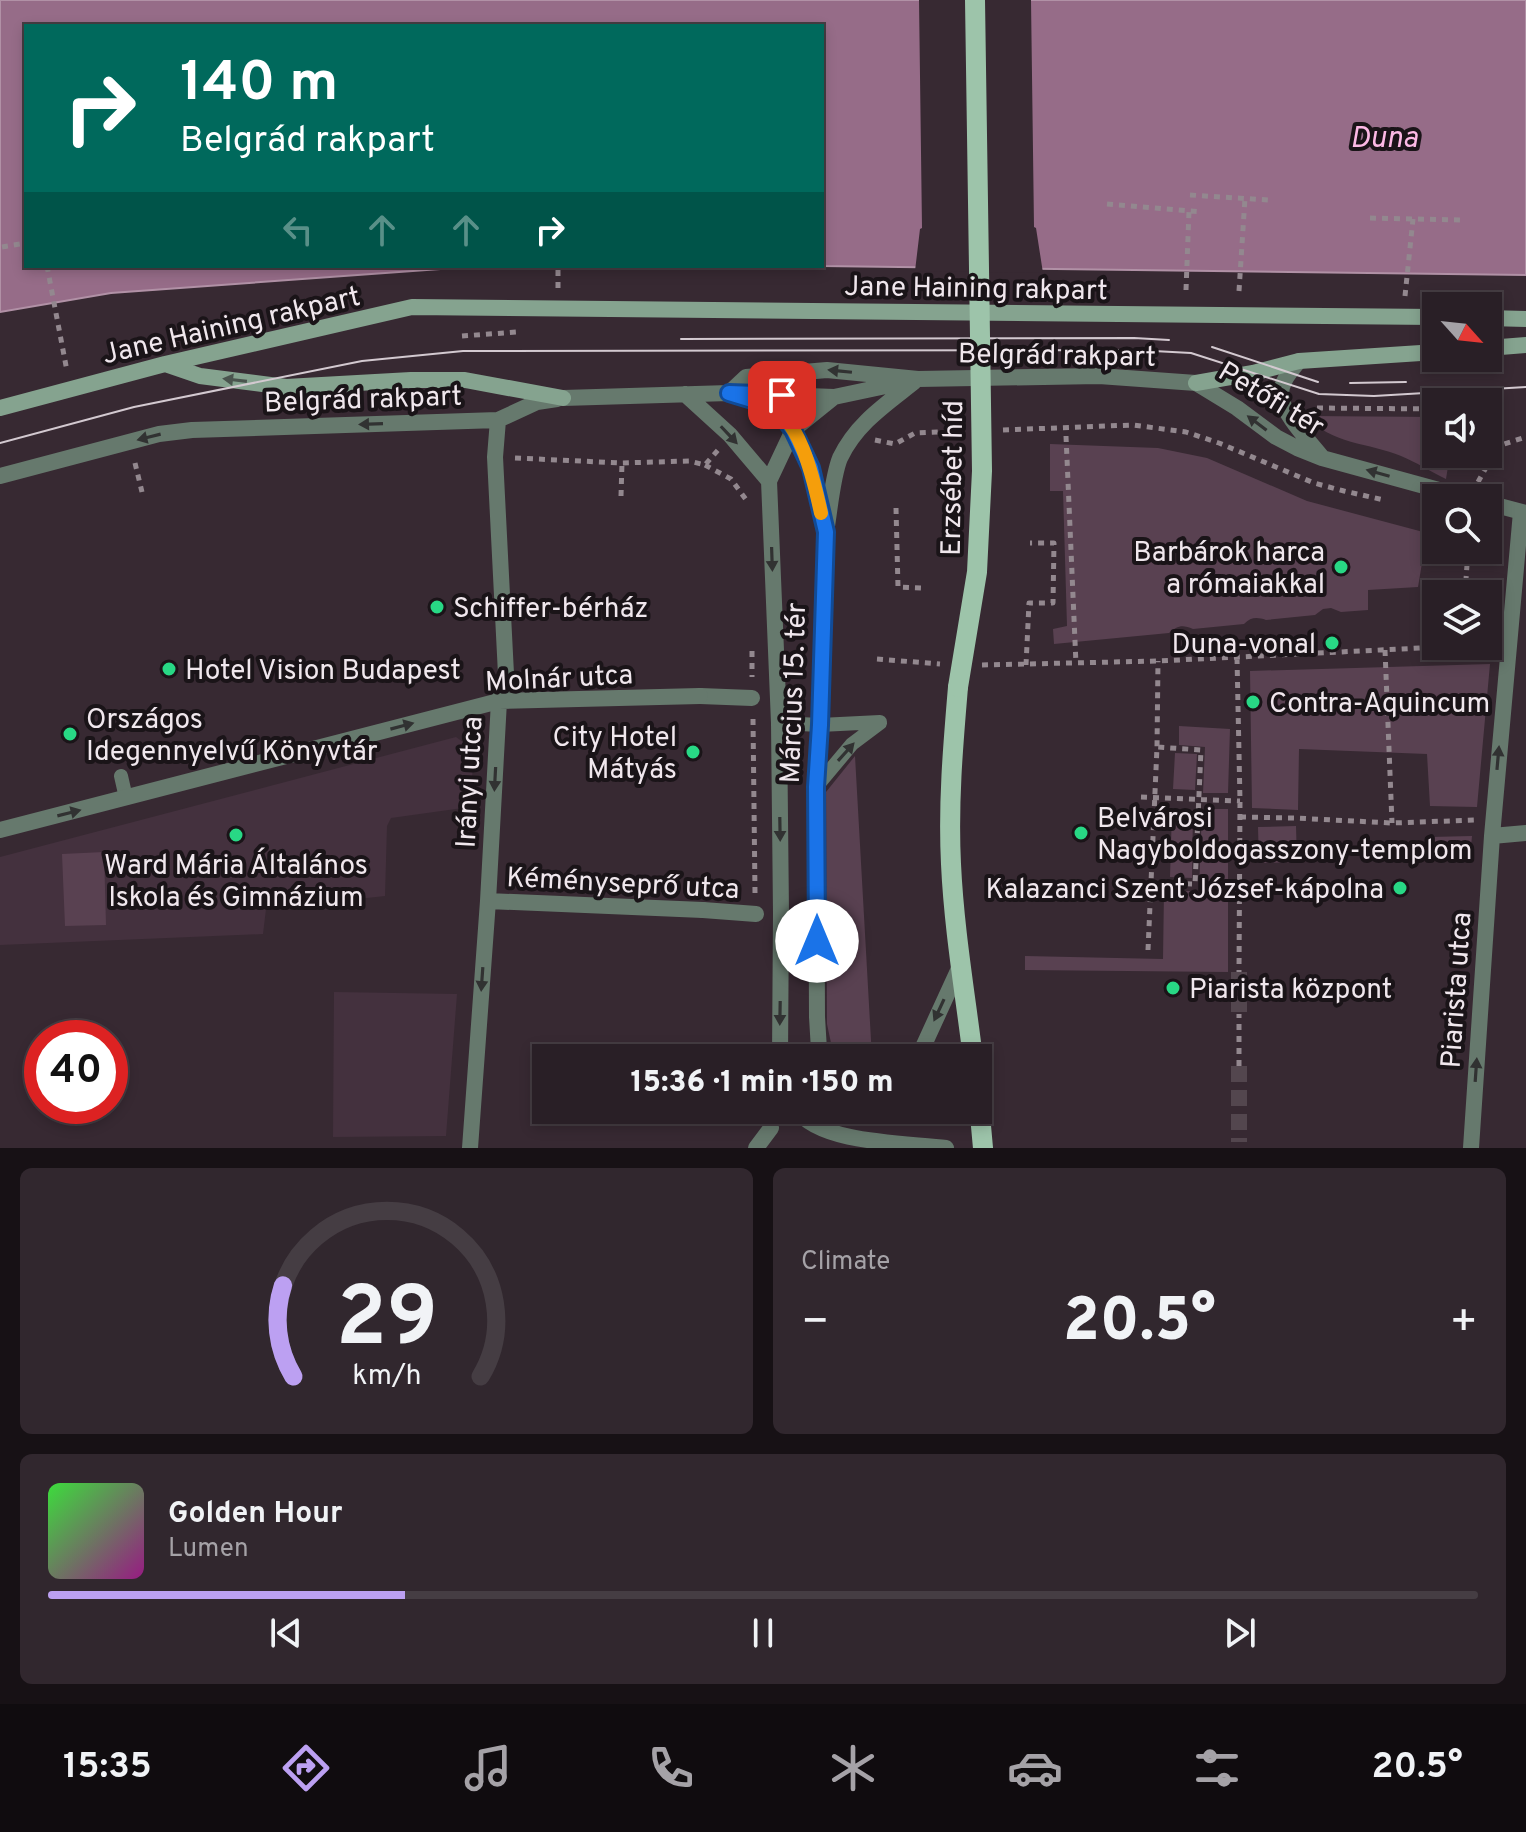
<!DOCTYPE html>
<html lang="en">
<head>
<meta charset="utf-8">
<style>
	body { margin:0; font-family:Overpass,sans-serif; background:#31272e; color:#f1f3f6; height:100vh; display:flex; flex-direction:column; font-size:30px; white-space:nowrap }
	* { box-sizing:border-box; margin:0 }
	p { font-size:26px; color:#a5a2a7 }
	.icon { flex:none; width:44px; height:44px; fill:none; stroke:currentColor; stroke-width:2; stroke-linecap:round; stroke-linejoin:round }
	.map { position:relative; height:1148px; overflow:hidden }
	.panel { display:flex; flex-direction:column; gap:20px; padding:20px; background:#171115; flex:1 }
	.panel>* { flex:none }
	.guide { position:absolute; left:24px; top:24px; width:800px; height:244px; border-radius:0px; box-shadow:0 4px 12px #0003,0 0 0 2px #453d43; background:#00695c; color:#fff; overflow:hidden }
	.needle { width:52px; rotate:117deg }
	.tools { position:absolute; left:1422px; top:292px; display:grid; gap:16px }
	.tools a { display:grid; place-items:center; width:80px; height:80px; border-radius:0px; background:#291f26; box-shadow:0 4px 12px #0003,0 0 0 2px #453d43; font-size:40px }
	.speed { position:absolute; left:24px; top:1020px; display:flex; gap:16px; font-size:40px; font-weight:700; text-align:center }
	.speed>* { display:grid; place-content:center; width:104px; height:104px; border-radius:50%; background:#291f26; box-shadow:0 4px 12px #0003,0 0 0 2px #453d43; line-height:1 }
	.speed .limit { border:12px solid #d22; background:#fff; color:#111 }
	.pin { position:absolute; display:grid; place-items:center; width:68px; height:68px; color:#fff; margin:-34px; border-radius:16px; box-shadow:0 4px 12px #0006 }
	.me { position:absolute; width:88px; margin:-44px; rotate:0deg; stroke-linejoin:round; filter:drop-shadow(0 0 6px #0008) }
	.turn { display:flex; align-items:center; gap:28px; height:168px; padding:0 24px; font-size:36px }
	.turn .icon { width:104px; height:104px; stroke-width:2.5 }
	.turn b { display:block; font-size:56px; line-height:68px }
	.lanes { display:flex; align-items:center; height:76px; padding:0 24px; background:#0003; justify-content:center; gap:40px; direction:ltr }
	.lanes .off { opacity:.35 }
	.big { font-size:60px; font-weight:800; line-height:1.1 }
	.panel .tile { flex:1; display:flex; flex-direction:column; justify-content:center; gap:12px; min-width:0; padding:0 28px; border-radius:12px; background:#31272e }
	.panel .dial { align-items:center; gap:0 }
	.dial svg { height:208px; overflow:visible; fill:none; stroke:#453d43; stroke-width:7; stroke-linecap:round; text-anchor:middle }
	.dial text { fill:#f1f3f6; stroke:none }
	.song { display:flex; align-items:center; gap:24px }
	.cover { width:96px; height:96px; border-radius:12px; background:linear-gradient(135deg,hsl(120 70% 55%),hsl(310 70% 35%)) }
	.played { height:8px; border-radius:4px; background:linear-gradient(90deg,#bca0f2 25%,#453d43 25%) }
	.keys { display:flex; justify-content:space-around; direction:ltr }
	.heat { display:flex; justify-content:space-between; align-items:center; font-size:44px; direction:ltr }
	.panel .tiles { flex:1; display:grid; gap:20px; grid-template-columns:1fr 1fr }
	.tile:last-child { grid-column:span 2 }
	.trip { position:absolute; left:532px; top:1044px; width:460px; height:80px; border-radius:0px; background:#291f26; box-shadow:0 4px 12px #0003,0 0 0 2px #453d43; font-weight:800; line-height:80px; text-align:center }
	.dock { display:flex; height:128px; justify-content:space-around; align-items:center; background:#100c0f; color:#a5a2a7 }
	.dock .icon { width:56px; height:56px }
	.dock .current { color:#bca0f2 }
	.dock b { font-size:36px; color:#f1f3f6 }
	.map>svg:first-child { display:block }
	.built { fill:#44313e }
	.green { fill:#594151 }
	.water { fill:#966c88; stroke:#b191a6; stroke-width:2 }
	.pier { fill:#372932 }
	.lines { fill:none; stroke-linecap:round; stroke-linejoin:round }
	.pedestrian-tunnel { stroke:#53464e; stroke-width:16; stroke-dasharray:16 8; stroke-linecap:butt }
	.path { stroke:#93888f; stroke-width:5; stroke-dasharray:6 6; stroke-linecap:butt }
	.service { stroke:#66796d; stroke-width:14 }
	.pedestrian { stroke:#66796d; stroke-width:16 }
	.minor { stroke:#66796d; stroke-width:16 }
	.tertiary { stroke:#66796d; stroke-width:16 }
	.secondary { stroke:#85a38f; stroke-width:16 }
	.primary { stroke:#9dc4aa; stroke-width:20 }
	.tram { stroke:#d3c9d0; stroke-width:2 }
	.primary-bridge { stroke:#9dc4aa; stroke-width:20 }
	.oneway { fill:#313232 }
	.oneway2 { fill:#4a544e }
	.route-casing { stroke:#114b97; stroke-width:20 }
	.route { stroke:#1a73e8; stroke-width:14 }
	.slow { stroke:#f59e0b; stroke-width:14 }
	.poi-dot { fill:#28d885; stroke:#1a1418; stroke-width:3 }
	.labels { text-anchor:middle; stroke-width:8; stroke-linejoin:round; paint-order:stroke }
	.street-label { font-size:28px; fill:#f0e7ed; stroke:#1a1418 }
	.poi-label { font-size:28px; fill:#f0e7ed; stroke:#1a1418; text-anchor:start }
	.water-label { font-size:30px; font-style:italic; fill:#fcb9e5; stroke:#1a1418 }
</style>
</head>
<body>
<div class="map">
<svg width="1526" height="1148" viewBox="0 0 1526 1148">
	<rect width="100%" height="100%" fill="#372932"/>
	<!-- built -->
	<path class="built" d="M456 737 474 750 470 807 391 818 387 826 385 896 266 909 263 934 0 945V857Z
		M334 992 457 994 446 1136 333 1137Z"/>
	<!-- green -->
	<path class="green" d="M1308 416 1436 417V454H1450L1446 479C1431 472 1416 462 1401 456 1371 443 1328 444 1308 416Z
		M1050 444 1158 448 1207 458 1307 501 1427 533 1418 587 1368 590V610L1341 612 1331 608 1323 609 1315 615 1266 620C1257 617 1251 617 1244 624L1193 629C1182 624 1177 626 1169 633L1054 644 1053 629 1067 626 1063 491H1050Z
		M1490 664 1477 807 1430 806 1427 754 1299 749 1298 810 1252 808 1250 671Z
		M1179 726 1230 729 1228 793H1203L1205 747 1179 745Z
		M1175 753 1197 754 1195 790 1173 789Z
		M855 756 872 1058H839L831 1043 827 1024 826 792Z
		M1202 809H1228V972L1025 970V956L1163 959 1164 891H1199Z
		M1172 810H1193L1192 878 1170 877Z
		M1296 826 1297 862 1259 863 1258 827Z
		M1472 836 1470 857 1429 859 1430 837Z
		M104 852 106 925 65 926 62 854Z"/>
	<!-- water -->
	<path class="water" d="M0 0H1526V275L822 266V26H26V266H482L111 293 0 312Z"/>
	<!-- pier -->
	<path class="pier" d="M919 0H1031L1034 227 1036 228 1043 273 915 271 920 229 922 228Z"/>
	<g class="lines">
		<!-- pedestrian-tunnel -->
		<path class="pedestrian-tunnel" d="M1239 972V1014
			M1239 1066V1142"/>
		<!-- path -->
		<path class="path" d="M1190 195 1269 200
			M1107 204 1202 212
			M1370 218 1460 220
			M2 247 26 243
			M47 266 67 371
			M558 288V266
			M1186 290 1189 211
			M1239 291 1245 198
			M1405 296 1413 219
			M462 336 517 332
			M1317 408 1436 409
			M1003 430 1133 425 1186 432 1219 443 1314 483 1344 491 1384 500
			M1066 436 1076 664
			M1488 437 1498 446
			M875 440 895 444 915 433 961 431
			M515 458 622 463 689 461 705 465 718 450
			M135 463 142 492
			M705 465 731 479 747 501
			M1478 482 1498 446 1526 437
			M621 496 622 463
			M896 508 898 587 922 588
			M1465 594 1468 550
			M1385 650 1392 823
			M752 651V677
			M1237 658 1240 801 1239 972
			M877 659 940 664
			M982 665 1158 661 1461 646
			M1026 665 1029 603H1053L1054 543H1030
			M753 719 755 893
			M1141 797 1240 801
			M1240 817 1294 818 1392 823 1475 820
			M1150 883 1195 884 1201 750 1157 747
			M1148 950 1157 747 1158 661
			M1239 1066V1014"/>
		<!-- service -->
		<path class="service" d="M779 723 820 725 880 722
			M121 776 126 798
			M816 787 852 744 880 723"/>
		<!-- pedestrian -->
		<path class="pedestrian" d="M700 696 752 698
			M703 910 756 914
			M756 1148 771 1128"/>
		<!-- minor -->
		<path class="minor" d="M1299 361C1291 371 1280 382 1281 396 1282 413 1310 442 1321 456
			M1196 383 1237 408 1276 437 1297 448 1322 458 1468 498
			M0 476 159 434 192 430 498 420 537 402 557 399
			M1488 503 1526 513
			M0 830 499 701 700 696
			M1492 836 1526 833
			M488 901 703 910
			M470 1148 488 901 499 701 506 674 495 457 498 420
			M1471 1148 1492 836 1521 512"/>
		<!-- tertiary -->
		<path class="tertiary" d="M729 393 775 407 793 430 811 468 826 532 820 725 816 787 817 1017 819 1050 824 1058
			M729 393 746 377 827 370 918 379 1099 376 1196 383
			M685 394 730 435 769 481
			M563 398 729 393 834 397 900 383
			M827 526C830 507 833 475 840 458 856 424 885 405 914 382
			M780 1058 781 913 779 723 769 481 793 430 834 397
			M918 1058 961 964
			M797 1110C820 1144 908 1143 946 1148"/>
		<!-- secondary -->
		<path class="secondary" d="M1488 318 1526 319
			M1488 348 1526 345
			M165 364 200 376 286 387 411 380H465L563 398
			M1196 383 1253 373 1299 361 1436 352
			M0 408 165 364 412 307 1436 317"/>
		<!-- primary -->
		<path class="primary" d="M958 687C953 746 948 804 951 864 954 929 965 993 973 1058
			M978 1093 983 1148"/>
		<!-- tram -->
		<path class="tram" d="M681 339 1134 338 1169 340
			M1212 347 1318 382
			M1350 383 1406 382
			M0 443 134 407 362 361 463 351 1135 350 1191 353 1319 394 1374 396 1526 387"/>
		<!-- primary-bridge -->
		<path class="primary-bridge" d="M958 687 977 572 982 471 975 0"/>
	</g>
	<!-- one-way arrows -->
	<defs><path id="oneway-solid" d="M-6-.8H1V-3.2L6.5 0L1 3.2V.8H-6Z" transform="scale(2)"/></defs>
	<g class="oneway">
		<use href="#oneway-solid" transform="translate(840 371) rotate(-174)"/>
		<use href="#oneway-solid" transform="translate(1257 423) rotate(-143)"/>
		<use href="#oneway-solid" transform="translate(371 424) rotate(178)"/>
		<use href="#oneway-solid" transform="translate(729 435) rotate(47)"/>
		<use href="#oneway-solid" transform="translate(149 437) rotate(166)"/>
		<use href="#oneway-solid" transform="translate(1378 473) rotate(-164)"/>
		<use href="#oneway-solid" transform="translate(772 559) rotate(88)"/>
		<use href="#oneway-solid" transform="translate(402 726) rotate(-15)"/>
		<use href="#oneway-solid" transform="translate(846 752) rotate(-48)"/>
		<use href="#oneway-solid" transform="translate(1498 758) rotate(-85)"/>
		<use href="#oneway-solid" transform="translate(495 779) rotate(93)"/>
		<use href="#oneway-solid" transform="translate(69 813) rotate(-14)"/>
		<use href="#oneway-solid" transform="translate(780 829) rotate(89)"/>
		<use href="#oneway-solid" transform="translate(482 979) rotate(94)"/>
		<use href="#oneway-solid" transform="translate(939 1010) rotate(115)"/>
		<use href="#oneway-solid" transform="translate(780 1013) rotate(91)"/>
		<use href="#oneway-solid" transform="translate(1476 1070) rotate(-86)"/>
	</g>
	<use class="oneway2" href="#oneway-solid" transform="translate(235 380) rotate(-173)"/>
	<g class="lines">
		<defs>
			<path id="route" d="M782 395 729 393 775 407 793 430 811 468 826 532 820 725 816 787 817 941"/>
		</defs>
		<!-- route casing -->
		<use href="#route" class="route-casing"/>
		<!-- route -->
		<use href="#route" class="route"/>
		<!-- slow -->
		<path class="slow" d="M764 404C800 414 814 481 821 513"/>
	</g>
	<!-- markers -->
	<g class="poi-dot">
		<circle cx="1341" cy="567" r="8"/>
		<circle cx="437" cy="607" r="8"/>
		<circle cx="1332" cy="643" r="8"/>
		<circle cx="169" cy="669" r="8"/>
		<circle cx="1253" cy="702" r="8"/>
		<circle cx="70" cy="734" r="8"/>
		<circle cx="693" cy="752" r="8"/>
		<circle cx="1081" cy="833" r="8"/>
		<circle cx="236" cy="835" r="8"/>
		<circle cx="1400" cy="888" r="8"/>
		<circle cx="1173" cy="988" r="8"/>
	</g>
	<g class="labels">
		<!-- street labels -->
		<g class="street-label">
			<text transform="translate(976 287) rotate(1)" y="10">Jane Haining rakpart</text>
			<text transform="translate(231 324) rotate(-13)" y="10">Jane Haining rakpart</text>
			<text transform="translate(1057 354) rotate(1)" y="10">Belgrád rakpart</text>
			<text transform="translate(363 398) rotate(-2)" y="10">Belgrád rakpart</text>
			<text transform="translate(1272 398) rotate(31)" y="10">Petőfi tér</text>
			<text transform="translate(951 478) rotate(-89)" y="10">Erzsébet híd</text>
			<text transform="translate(559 677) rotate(-3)" y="10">Molnár utca</text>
			<text transform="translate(792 693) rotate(-88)" y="10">Március 15. tér</text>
			<text transform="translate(468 782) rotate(-87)" y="10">Irányi utca</text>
			<text transform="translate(623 882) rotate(3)" y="10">Kéményseprő utca</text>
			<text transform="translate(1455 990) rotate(-86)" y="10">Piarista utca</text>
		</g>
		<!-- poi labels -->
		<g class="poi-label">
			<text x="1325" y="561" text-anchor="end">Barbárok harca<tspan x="1325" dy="32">a rómaiakkal</tspan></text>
			<text x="453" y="617">Schiffer-bérház</text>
			<text x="1316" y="653" text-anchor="end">Duna-vonal</text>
			<text x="185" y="679">Hotel Vision Budapest</text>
			<text x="1269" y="712">Contra-Aquincum</text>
			<text x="86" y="728">Országos<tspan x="86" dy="32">Idegennyelvű Könyvtár</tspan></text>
			<text x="677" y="746" text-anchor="end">City Hotel<tspan x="677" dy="32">Mátyás</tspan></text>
			<text x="1097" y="827">Belvárosi<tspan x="1097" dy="32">Nagyboldogasszony-templom</tspan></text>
			<text x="236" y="874" text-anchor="middle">Ward Mária Általános<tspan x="236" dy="32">Iskola és Gimnázium</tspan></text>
			<text x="1384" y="898" text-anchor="end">Kalazanci Szent József-kápolna</text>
			<text x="1189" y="998">Piarista központ</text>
		</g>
		<!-- water labels -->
		<g class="water-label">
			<text x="1384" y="147">Duna</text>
		</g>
	</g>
</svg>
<div class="tools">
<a><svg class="needle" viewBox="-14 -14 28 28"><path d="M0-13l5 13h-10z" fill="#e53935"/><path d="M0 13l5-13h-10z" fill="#a5a2a7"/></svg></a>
<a><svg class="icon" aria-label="sound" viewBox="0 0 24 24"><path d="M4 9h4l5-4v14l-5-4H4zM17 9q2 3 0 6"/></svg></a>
<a><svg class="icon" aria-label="search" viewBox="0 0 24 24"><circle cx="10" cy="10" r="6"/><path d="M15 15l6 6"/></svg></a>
<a><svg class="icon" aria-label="layers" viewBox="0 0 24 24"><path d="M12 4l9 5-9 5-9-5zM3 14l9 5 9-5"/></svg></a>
</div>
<div class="speed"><div class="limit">40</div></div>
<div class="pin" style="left:782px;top:395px;background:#d93025"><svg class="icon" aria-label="arrive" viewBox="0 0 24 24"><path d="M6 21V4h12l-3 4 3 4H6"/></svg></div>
<svg class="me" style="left:817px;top:941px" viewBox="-20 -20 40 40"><circle r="19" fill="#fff"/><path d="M0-13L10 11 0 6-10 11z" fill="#1a73e8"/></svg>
<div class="trip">15:36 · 1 min · 150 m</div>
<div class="guide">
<div class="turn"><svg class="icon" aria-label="right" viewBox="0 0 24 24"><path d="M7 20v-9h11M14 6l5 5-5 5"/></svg><div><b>140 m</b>Belgrád rakpart</div></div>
<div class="lanes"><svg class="icon off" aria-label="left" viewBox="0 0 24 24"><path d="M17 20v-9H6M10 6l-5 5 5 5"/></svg><svg class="icon off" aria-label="ahead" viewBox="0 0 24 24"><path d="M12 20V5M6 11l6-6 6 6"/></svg><svg class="icon off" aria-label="ahead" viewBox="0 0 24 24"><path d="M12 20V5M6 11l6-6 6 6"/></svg><svg class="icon" aria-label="right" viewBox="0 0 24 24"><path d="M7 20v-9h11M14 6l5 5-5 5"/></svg></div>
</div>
</div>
<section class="panel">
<div class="tiles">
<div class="tile dial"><svg viewBox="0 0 100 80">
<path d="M14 69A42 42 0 1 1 86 69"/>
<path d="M14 69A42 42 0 0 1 10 34" stroke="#bca0f2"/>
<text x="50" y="56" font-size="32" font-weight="700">29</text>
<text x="50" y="72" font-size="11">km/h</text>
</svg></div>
<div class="tile"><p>Climate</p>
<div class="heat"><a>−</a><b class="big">20.5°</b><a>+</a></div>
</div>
<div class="tile">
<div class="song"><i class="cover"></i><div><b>Golden Hour</b><p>Lumen</p></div></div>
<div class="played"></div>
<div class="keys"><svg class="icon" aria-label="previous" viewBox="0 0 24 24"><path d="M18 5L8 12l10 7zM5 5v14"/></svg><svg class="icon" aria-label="pause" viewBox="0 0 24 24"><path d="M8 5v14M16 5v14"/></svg><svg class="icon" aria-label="next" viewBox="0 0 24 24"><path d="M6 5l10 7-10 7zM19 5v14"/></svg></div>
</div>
</div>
</section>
<nav class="dock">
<b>15:35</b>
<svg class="icon current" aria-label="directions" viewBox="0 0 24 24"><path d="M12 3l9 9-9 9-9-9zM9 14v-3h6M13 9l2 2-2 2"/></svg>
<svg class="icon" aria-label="music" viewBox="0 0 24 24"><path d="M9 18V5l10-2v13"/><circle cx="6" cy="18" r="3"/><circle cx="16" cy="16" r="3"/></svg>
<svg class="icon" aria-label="phone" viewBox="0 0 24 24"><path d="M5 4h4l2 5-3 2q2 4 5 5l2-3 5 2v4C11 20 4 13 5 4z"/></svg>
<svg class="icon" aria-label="climate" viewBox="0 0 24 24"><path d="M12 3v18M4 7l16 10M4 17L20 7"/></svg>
<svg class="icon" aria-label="car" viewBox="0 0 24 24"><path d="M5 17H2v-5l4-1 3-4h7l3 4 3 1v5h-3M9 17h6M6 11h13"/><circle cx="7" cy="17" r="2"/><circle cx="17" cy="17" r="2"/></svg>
<svg class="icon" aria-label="filters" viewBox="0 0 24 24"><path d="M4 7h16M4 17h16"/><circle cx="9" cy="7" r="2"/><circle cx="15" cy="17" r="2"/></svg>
<b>20.5°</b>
</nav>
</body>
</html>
